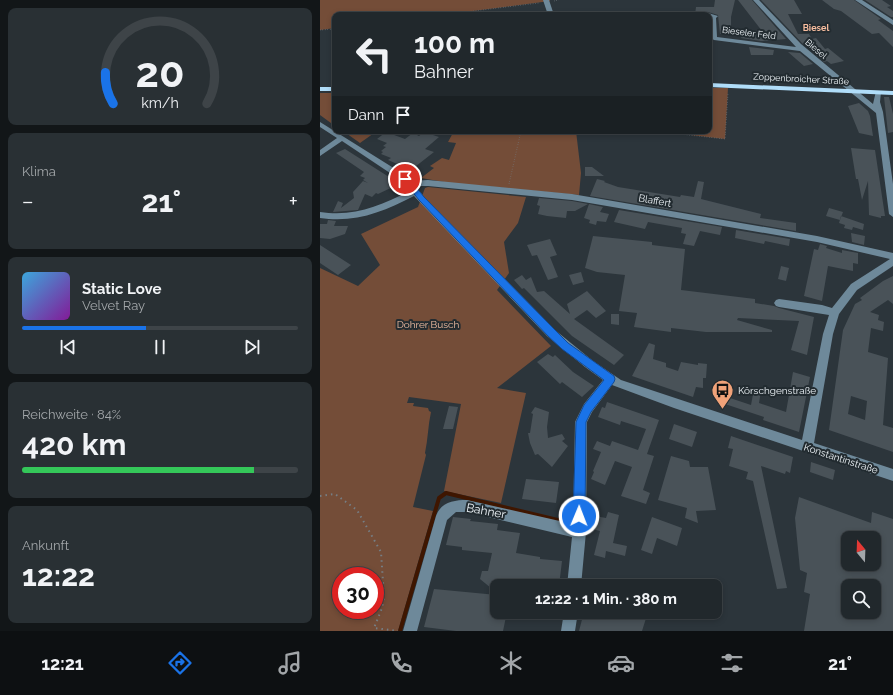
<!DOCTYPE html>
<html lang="de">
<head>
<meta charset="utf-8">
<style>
	body { margin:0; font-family:Raleway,sans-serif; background:#293034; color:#f1f3f6; height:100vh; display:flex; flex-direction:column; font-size:15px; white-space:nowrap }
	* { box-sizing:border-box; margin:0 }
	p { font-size:13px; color:#a2a6a9 }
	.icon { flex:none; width:22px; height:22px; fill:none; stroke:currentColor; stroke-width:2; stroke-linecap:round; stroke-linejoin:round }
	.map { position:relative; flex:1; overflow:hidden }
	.sheet { display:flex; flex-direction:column; gap:8px; padding:8px; background:#121618; width:320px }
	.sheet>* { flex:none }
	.guide { position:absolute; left:12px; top:12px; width:380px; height:122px; border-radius:8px; box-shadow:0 2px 6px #0003,0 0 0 1px #3e4448; background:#21282c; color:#f1f3f6; overflow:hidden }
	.needle { width:26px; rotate:341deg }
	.fabs { position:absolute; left:521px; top:531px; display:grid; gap:8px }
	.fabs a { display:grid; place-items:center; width:40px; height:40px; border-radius:8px; background:#21282c; box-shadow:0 2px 6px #0003,0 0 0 1px #3e4448; font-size:20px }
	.speed { position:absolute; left:12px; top:567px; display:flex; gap:8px; font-size:20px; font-weight:700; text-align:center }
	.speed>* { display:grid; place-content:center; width:52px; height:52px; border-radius:50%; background:#21282c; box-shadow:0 2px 6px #0003,0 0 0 1px #3e4448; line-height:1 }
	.speed .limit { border:6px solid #d22; background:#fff; color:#111 }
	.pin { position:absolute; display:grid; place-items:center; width:34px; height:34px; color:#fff; margin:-17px; border:2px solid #fff; border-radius:50%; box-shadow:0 1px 4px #0007 }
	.me { position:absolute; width:44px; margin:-22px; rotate:1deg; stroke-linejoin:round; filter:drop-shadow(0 0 3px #0008) }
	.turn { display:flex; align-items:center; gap:14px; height:84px; padding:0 16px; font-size:18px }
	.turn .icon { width:52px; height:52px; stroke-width:2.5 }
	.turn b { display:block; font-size:28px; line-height:34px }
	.then { display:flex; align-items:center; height:38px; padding:0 16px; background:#0003; gap:8px; font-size:15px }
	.big { font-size:30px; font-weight:700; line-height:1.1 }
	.sheet .widget { flex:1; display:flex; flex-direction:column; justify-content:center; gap:6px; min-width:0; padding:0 14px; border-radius:8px; background:#293034 }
	.sheet .dial { align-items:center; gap:0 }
	.dial svg { height:104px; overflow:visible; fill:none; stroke:#3e4448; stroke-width:7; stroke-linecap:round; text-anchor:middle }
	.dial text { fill:#f1f3f6; stroke:none }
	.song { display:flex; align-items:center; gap:12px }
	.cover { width:48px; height:48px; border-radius:6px; background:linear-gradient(135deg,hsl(200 70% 55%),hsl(290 70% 35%)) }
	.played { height:4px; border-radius:2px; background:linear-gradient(90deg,#1a73e8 45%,#3e4448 45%) }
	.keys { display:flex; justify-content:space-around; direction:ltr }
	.heat { display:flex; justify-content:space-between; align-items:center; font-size:22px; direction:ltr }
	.charge { height:6px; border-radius:3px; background:linear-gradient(90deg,#34c759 84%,#3e4448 0) }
	.trip { position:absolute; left:170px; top:579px; width:232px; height:40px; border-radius:8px; background:#21282c; box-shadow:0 2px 6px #0003,0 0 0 1px #3e4448; font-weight:700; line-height:40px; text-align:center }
	.dock { display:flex; height:64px; justify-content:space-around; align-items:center; background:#0d1012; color:#a2a6a9 }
	.dock .icon { width:28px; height:28px }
	.dock .on { color:#1a73e8 }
	.dock b { font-size:18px; color:#f1f3f6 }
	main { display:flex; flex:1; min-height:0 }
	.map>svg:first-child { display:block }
	.green { fill:#744d38; fill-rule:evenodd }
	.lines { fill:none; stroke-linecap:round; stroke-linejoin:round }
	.stream { stroke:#3f1600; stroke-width:4 }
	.building { fill:#495258; fill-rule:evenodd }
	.path-far1 { stroke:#767e84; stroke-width:1; stroke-dasharray:0.5 2; stroke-linecap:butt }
	.path { stroke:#767e84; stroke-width:2; stroke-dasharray:1.5 4; stroke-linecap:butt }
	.minor { fill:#6e899a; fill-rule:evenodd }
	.major { fill:#b0ddf9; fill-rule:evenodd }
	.route { fill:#1a73e8; stroke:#114b97 }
	.labels { text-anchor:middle; stroke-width:4; stroke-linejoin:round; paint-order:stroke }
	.far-neighbourhood-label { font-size:9px; font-weight:bold; fill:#f8bd9f; stroke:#222b30 }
	.far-street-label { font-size:9px; fill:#ecf2f6; stroke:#222b30 }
	.street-label { font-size:10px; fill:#ecf2f6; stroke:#222b30 }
	.park-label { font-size:10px; fill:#f3bea2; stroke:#222b30 }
	.poi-label { font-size:10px; fill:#ecf2f6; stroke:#222b30; text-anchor:start }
	.near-street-label { font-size:12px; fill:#ecf2f6; stroke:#222b30 }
</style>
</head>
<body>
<main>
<section class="sheet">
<div class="widget dial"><svg viewBox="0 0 100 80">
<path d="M14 69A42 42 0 1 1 86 69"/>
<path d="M14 69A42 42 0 0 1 8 45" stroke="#1a73e8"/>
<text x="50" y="56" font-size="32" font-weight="700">20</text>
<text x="50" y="72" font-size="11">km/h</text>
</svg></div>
<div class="widget"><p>Klima</p>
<div class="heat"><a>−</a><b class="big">21°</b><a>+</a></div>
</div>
<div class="widget">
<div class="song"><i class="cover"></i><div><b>Static Love</b><p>Velvet Ray</p></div></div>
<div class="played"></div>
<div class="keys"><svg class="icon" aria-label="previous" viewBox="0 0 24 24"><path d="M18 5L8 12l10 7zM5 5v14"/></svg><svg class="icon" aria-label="pause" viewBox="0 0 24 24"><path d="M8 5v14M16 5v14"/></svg><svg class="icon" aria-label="next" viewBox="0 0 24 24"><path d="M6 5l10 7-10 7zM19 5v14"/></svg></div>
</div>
<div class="widget"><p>Reichweite · 84%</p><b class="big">420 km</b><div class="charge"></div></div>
<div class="widget"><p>Ankunft</p><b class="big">12:22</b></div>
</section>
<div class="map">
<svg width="573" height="631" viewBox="0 0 573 631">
	<rect width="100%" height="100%" fill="#2c353b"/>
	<!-- green -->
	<path class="green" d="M0 0H230V1L121 15H15V28L0 30Z
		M389 88H408L405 139 336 131H389Z
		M0 93H15V126L0 115Z
		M23 131H57L40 143Z
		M134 131H256L261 173 259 195 130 183 101 178 114 168 110 166 122 158 129 160 136 143 128 142Z
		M108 187 206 197 198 223 184 242 189 273 177 290 231 346 177 388 206 393 181 503 124 491 141 404 89 397 87 403H94L93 406 108 408 109 411 111 412C108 425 108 439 105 453L106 455 93 507 113 511 78 631H0V268L38 286 60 265 41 234 98 207 105 188ZM21 576H55V610H21Z"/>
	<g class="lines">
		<!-- stream -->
		<path class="stream" d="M80 631 119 498 126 493 250 523"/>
	</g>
	<!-- building -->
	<path class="building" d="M395 0H415L411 17V28H415V35L400 34 398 15 388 12 384 15H375L376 7H394Z
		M418 0H432L466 39 441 41 421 38 423 30 442 31Z
		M441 0H474L482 14H468L478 34H489L492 39 496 38 505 49 508 48 524 61 511 64 507 61 504 62 482 43Z
		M502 0H534L561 19 558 20 573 31V47L559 33 552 34 521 11 514 9Z
		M545 0H562L571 6 567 7 573 11V17H571Z
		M429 47 454 50 453 55H431Z
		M468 52 480 53 493 64 484 66Z
		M564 97H569L573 114V132L568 133Z
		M539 103 548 111 550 116 553 136 539 133 528 106Z
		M66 132 85 139 93 133 99 136 104 132 119 137 105 149 114 152 91 170 68 160 71 158 61 154 63 152 61 151 66 147 63 146 67 143 57 139Z
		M531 148 555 150 565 216H561V218L549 215 548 181 542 200 538 179H536Z
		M25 149 69 177 77 185 58 194 56 193 52 197 45 194 38 210 13 212 18 201 23 203 21 208 34 198 33 192 43 181 48 183 43 180 45 178 40 176 44 172 16 153Z
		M265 167H272L284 176H265Z
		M277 179 285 181 284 182 298 187 360 197 361 195 374 197 378 181 384 182 381 199 441 214 440 218 476 223V231L270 196Z
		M219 198 252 201 268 204 255 211H247L246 218 227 216 218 214 220 206 217 205Z
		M269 204 283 207 280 212 289 214 286 222 277 221 276 225 269 223 270 220 264 218Z
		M509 208 523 212 520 220 506 216Z
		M299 210 402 227 400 235 380 231 374 246 363 244 366 234 361 233 362 228 328 222 325 229 294 222Z
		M521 216 544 224 543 230 533 227 532 230 524 228 525 225 519 223Z
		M8 220 16 221 14 226H28L25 234 10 239 0 238V224H7Z
		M416 230 470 239 469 246 445 241 444 244 415 238Z
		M531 233 545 236 544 245 532 242Z
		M273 236 332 242V245L365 249 361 290 435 299V303L454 306 459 308 494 317 487 355 471 350 479 321 418 318 417 320 452 330V332H386L351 328V332L314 327 317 313 299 311 305 275 277 272 265 268Z
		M230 239 237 255 230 257 238 277 228 280 217 255 212 256 207 245Z
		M500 244 507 246 506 248 522 253V250L538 253V264L533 263V271L508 266 502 301 484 296 494 249 498 250Z
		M0 245 31 265 18 275 0 263Z
		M461 266 469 268 466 281 458 279Z
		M261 272 264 282 253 285 249 275Z
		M202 275 206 280 211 277 217 292 224 291 250 314 247 304 267 291 286 311 276 318 267 310 254 319 304 355 294 365 252 336 204 288 202 289 194 280Z
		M573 276V304L568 300 550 312 559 315 558 320 564 322 563 331 551 328 548 352 568 358 563 425 573 428V452L509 430 523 330 535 304 542 300 540 298 563 281ZM531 396 547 401 545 420 528 414Z
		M291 314H299V325L291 324Z
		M329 343 335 345 333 359 346 363V367L358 371 361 362 378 365V363L387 364 386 378H383V388L376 387 373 397 312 376Z
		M228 354 233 357 235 355 253 372 274 386 262 397 242 382 240 384 217 362Z
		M473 372 490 377 479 432 443 420 444 417 399 402 401 395 431 405 434 389 441 391 439 403 466 412Z
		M287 402 339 420 327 454 334 456 323 490 330 493 326 504 301 496 312 467 295 461 285 485 271 479 274 472 273 471 281 452 273 449 277 441 290 446 292 441 318 450 326 429 301 421 300 425 278 417 282 407 285 408Z
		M129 406 138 407 133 429H123Z
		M215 407 229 412 227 427 228 438 242 434 245 439 242 441 248 446 232 467 218 454 215 455 210 443 208 433H210L213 414 211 413Z
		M354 424 377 432 372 447 349 439Z
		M411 436 473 457 470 473 466 471 465 474 441 466 467 588 457 589 433 481 426 479 428 472 409 466 413 449 408 448Z
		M351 456 369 461 370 467H388L396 510 376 511 378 523 365 518 367 508 338 500Z
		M491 462 515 470 513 480 490 472Z
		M206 479 239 482 236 503 202 499Z
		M479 497 551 523 552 512 573 519V631H484L490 594 484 592 487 573 480 570 475 518ZM528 538H554V564H528ZM528 586H554V612H528Z
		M288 512 299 515 293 543 307 546 305 556 286 551 285 558 274 555 280 531 272 529 275 516 286 518Z
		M133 517 151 519 150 521 178 524 177 530 200 533 196 553 220 557V559L242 561 239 586 177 585V593L160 579 162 571H168L172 553 142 550V547L126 545Z
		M332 517 362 528 357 546 337 538 332 554 321 550Z
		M279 578 289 579 305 586H274Z
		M114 589 177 595V612H187L183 631H136L104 627Z
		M264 612H328L322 631H259Z"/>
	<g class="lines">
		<!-- path-far1 -->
		<path class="path-far1" d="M234 1 239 0
			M121 15 219 3
			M0 30 15 29
			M332 131 405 139 408 93
			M189 184 201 131"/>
		<!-- path -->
		<path class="path" d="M0 496 15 494 37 510 61 552 64 597 62 608 54 628 78 631"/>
		<!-- minor -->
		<path class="minor" d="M223 0H229L234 15H228Z
			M433 0H439L481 44 553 104 556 91 561 92 560 102 563 112 573 184V217L569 214 556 113 480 51 394 40 391 38V17L389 15H385L388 13 398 16 396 18 397 37 476 47Z
			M535 0H542L573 20V25Z
			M0 122 88 177 91 181 108 180 252 194 497 236 573 253V266L537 290 519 314 513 334 494 443 573 469V481L354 408 292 385 272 412 267 422 266 532 261 586H247L252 537 147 512H136L127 520 97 631H83L116 516C121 502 134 500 147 500L253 524 255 422 264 404 283 380 265 367 227 336 94 196C63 212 36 223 0 218V212C35 217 59 206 90 191L82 181 22 141 0 156V150L17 138 0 127ZM95 186H108L252 200 497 242 570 259 531 284 512 308 502 305 459 299 456 300 454 303 456 306 459 307 509 315 503 334 482 440 301 380 273 361 235 330 104 197Z
			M244 612H258L255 631H241Z"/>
		<!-- major -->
		<path class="major" d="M389 83 573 91V95L389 87Z
			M0 87H15V91H0Z"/>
	</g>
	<!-- route -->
	<path class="route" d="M85 176 88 177 104 197 235 330 248 343 294 376 295 379 294 382 271 412 266 422 265 516 263 520 259 522 255 520 253 516 256 422 264 405 284 380 242 349 228 336 99 200 82 179Z"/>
	<!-- icons -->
	<defs>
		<symbol id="bus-pin" viewBox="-11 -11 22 30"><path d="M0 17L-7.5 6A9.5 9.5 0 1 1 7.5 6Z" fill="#f0a279" stroke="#222b30"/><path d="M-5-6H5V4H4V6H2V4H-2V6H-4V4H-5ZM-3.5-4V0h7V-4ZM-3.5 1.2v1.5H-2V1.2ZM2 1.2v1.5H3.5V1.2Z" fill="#111"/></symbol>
	</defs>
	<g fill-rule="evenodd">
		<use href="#bus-pin" x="390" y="378" width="25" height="34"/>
	</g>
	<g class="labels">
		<!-- far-neighbourhood labels -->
		<g class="far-neighbourhood-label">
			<text x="496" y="31">Biesel</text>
		</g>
		<!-- far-street labels -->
		<g class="far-street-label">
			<text transform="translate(429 33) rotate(7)" y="3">Bieseler Feld</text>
			<text transform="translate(496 49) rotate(40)" y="3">Biesel</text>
			<text transform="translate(481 79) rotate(3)" y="3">Zoppenbroicher Straße</text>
		</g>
		<!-- street labels -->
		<g class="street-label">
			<text transform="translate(335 200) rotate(10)" y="4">Blaffert</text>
			<text transform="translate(521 458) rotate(18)" y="4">Konstantinstraße</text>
		</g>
		<!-- park labels -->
		<g class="park-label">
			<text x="108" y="328">Dohrer Busch</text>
		</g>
		<!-- poi labels -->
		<g class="poi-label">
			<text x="418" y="394">Körschgenstraße</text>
		</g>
		<!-- near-street labels -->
		<g class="near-street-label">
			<text transform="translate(166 511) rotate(10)" y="4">Bahner</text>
		</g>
	</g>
</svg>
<div class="fabs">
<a><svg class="needle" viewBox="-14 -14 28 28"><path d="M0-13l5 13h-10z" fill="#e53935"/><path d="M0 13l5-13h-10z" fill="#a2a6a9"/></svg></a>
<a><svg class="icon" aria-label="search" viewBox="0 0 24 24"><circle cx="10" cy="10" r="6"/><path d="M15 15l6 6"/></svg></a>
</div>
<div class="speed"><div class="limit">30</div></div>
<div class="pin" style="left:85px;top:179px;background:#d93025"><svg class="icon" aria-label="arrive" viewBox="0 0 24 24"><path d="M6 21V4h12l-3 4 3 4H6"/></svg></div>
<svg class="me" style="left:259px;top:516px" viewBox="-20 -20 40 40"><circle r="17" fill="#1a73e8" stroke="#fff" stroke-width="3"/><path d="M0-11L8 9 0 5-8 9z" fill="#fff"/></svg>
<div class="trip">12:22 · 1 Min. · 380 m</div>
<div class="guide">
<div class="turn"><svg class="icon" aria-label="left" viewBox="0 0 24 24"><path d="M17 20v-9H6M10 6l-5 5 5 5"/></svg><div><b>100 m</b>Bahner</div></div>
<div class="then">Dann<svg class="icon" aria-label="arrive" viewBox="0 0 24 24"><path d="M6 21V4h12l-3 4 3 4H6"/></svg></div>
</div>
</div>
</main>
<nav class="dock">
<b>12:21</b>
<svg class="icon on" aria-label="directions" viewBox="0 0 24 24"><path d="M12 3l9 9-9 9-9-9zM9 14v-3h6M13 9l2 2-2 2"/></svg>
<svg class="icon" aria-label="music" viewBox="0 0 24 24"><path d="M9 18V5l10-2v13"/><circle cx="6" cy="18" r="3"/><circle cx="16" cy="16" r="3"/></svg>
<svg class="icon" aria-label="phone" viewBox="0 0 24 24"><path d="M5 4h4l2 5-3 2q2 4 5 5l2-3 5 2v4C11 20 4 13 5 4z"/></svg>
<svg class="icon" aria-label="climate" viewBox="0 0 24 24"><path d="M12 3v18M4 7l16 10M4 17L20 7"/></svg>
<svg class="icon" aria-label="car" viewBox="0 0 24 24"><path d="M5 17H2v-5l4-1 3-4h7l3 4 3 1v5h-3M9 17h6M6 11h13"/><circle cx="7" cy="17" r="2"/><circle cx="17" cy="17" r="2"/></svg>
<svg class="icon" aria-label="filters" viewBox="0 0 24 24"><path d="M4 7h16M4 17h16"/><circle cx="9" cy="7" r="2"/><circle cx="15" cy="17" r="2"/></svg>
<b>21°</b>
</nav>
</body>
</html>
